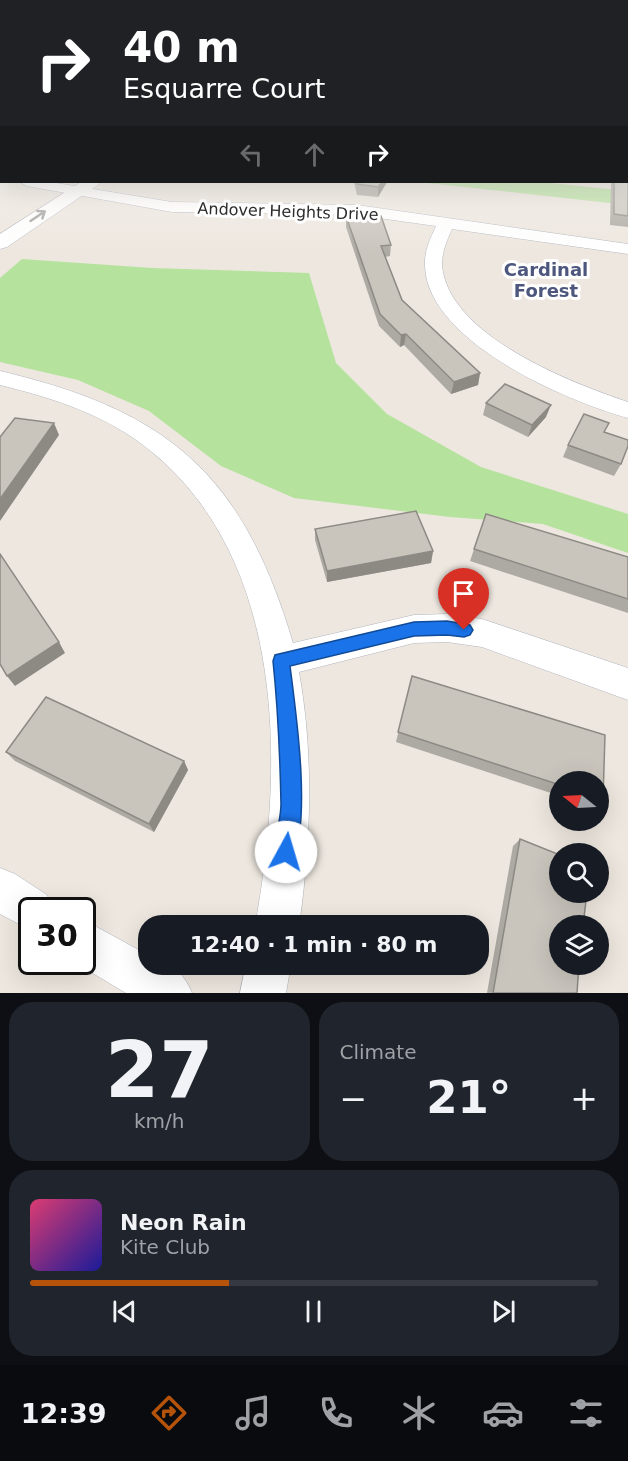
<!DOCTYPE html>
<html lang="en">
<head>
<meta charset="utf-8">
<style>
	body { margin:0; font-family:"DejaVu Sans",sans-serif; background:#20242c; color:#f1f3f6; height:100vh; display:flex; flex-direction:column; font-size:22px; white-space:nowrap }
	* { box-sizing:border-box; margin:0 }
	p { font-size:20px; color:#9ea1a6 }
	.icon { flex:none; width:33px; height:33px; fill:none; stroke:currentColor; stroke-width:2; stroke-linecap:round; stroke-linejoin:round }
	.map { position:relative; height:993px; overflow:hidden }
	.details { display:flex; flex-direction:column; gap:9px; padding:9px; background:#0d0f14; flex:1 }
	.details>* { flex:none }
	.top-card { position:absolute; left:0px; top:0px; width:628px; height:183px; box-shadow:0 6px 24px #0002; background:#202124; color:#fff; overflow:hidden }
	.needle { width:39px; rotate:288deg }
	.controls { position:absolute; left:549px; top:771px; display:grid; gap:12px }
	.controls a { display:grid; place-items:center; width:60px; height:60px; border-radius:50%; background:#171b24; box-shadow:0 6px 24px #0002; font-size:30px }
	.speed { position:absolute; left:18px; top:897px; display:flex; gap:12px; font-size:30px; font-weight:700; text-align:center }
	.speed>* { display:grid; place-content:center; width:78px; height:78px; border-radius:50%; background:#171b24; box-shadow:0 6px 24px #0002; line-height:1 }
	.speed .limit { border:3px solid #111; border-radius:9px; background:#fff; color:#111 }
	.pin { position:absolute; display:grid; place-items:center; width:51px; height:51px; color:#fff; margin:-62px -26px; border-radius:50% 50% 50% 0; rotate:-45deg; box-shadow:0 0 6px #0007 }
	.pin .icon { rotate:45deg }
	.me { position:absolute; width:66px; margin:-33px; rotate:6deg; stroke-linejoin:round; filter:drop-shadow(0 0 4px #0008) }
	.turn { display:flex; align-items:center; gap:21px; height:126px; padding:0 24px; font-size:27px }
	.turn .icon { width:78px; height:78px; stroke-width:2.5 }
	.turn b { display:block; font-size:42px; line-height:51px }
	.lanes { display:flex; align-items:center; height:57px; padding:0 24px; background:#0003; justify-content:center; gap:30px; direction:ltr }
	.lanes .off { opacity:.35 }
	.big { font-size:45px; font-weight:700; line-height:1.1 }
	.details .card { flex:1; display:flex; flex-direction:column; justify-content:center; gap:9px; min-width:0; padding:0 21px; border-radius:24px; background:#20242c }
	.details .dial { align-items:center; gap:0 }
	.dial b { font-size:78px; line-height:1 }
	.song { display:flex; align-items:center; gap:18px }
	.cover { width:72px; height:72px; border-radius:9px; background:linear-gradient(135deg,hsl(340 70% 55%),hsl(240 70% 35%)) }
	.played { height:6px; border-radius:3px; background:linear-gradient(90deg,#b45309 35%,#363941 35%) }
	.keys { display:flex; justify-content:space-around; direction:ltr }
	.heat { display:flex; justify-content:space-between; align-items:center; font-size:33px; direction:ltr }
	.details .tiles { flex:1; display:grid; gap:9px; grid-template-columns:1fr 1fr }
	.card:last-child { grid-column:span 2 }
	.trip { position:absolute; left:138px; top:915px; width:351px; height:60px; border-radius:24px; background:#171b24; box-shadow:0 6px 24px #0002; font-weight:700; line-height:60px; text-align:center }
	.tab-bar { display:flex; height:96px; justify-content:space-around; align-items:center; background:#090b0e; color:#9ea1a6 }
	.tab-bar .icon { width:42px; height:42px }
	.tab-bar .active { color:#b45309 }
	.tab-bar b { font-size:27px; color:#f1f3f6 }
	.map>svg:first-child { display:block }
	.green { fill:#b5e29d }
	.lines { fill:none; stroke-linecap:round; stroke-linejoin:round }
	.minor-casing { stroke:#b2b5bf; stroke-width:1 }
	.secondary-casing { stroke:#b2b5bf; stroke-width:1 }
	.minor { fill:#fff; fill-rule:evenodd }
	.secondary { fill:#fff; fill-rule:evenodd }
	.wall { fill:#ada9a3 }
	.shaded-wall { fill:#8d8a84 }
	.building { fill:#c9c5bd; stroke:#8d8a84; stroke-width:1.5 }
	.oneway { stroke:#a0a0a0 }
	.route { fill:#1a73e8; stroke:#114b97; stroke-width:1.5 }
	.labels { text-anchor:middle; stroke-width:6; stroke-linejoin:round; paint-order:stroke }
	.far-street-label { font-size:16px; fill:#2c2c2c; stroke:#fff }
	.far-neighbourhood-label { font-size:18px; font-weight:bold; fill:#4d567c; stroke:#fff }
</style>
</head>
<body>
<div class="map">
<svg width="628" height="993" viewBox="0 0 628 993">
	<rect width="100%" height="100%" fill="#ede7df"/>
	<!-- green -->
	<path class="green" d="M418 182H541L628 191V205Z
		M22 259 152 268 309 273 336 363 387 414 481 467 628 514V553L543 524 450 517 294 498 221 466 149 411 78 380 0 362V278Z"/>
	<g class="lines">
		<defs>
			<path id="minor" d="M627 119H628V128H627Z
				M627 150H628V158H627Z
				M0 174 2 182H6H0Z
				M20 182H50L172 202 357 205 628 244V254L452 229C447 240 442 252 442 264 446 335 572 383 628 402V418C566 401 427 341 425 266 424 252 430 239 436 226L357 215 172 212 27 186Z
				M0 371C170 411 243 475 293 643L414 615 447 614 482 619 628 668V700L482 647 447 642 414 643 299 672C314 755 311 842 299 926H255C284 769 287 563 152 452 109 416 54 398 0 385Z
				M0 868 15 874 47 895 53 910H32V931L0 914Z
				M82 919 148 955V964C172 964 183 971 192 993H126L74 962H82Z
				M246 964H291L286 993H240Z"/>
			<path id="secondary" d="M81 182H102L7 247 0 249V234Z"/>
		</defs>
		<!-- minor casing -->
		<use href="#minor" class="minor-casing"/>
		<!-- secondary casing -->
		<use href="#secondary" class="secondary-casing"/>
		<!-- minor -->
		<use href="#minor" class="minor"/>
		<!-- secondary -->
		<use href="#secondary" class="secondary"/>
	</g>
	<!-- wall -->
	<path class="wall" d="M628 161V227L610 225 611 182H627Z
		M354 182H387L378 197 357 195Z
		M346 216 391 245 390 256 385 257 402 300 480 373 478 385 451 394 404 345 400 347 379 326 346 227Z
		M486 403 546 417 528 437 483 415Z
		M604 432 621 464 614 476 563 457 568 445Z
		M486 514 628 557V613L470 561Z
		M315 529 433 551 431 563 327 582 315 540Z
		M412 676 605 735 603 799 598 803V782H560V796L396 742Z
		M6 752 184 761 188 770 154 832 15 761Z
		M520 839 577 993H487L513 846Z"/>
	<!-- shaded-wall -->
	<path class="shaded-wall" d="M382 182H387L378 197V187Z
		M406 334 404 345 400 347 401 335Z
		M480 373 478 385 451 394 454 382Z
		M551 405 546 417 528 437 532 425Z
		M54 423 59 435 0 521V499Z
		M433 551 431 563 327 582V571Z
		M59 642 65 653 15 686 7 676Z
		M184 761 188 770 154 832 149 824Z"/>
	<!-- building -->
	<path class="building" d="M628 161V216L614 214V182H627V162Z
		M357 182H382L378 187 357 184Z
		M346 216H381L391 245 381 246 402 300 480 373 454 382 406 334 401 335 380 314Z
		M505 384 551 405 532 425 486 403Z
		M584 414 609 423 604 432 628 440V446L621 464 568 445Z
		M15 418 54 423 0 499V437Z
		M416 511 433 551 327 571 315 529Z
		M486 514 628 557V599L474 549Z
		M0 554 59 642 7 676 0 664Z
		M412 676 605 735 603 799 598 798V782H560V785L398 732Z
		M46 697 184 761 149 824 6 752Z
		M520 839 560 855V892H587L583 926H560V964H579L577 993H493Z"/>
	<!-- one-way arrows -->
	<defs><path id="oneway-shaft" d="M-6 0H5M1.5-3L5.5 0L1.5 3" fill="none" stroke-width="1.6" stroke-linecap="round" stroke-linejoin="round" transform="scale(1.5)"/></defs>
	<use class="oneway" href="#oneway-shaft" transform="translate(38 216) rotate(-34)"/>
	<!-- sky -->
	<linearGradient id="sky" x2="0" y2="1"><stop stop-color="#7abeea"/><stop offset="0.45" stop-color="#f7f4f1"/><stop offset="1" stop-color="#f7f4f1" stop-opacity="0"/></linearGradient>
	<rect width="628" height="254" fill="url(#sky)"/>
	<!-- route -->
	<path class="route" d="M447 621 470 625 473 630 470 635 464 637 447 635 414 636 290 666C296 713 311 817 293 859L286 862 278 859C272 843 281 822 281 804 280 756 278 709 273 661L275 655 414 622Z"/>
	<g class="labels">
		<!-- far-street labels -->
		<g class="far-street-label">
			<text transform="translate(288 211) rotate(2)" y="6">Andover Heights Drive</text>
		</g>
		<!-- far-neighbourhood labels -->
		<g class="far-neighbourhood-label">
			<text x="546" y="276">Cardinal<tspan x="546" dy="21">Forest</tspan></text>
		</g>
	</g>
</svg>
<div class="controls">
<a><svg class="needle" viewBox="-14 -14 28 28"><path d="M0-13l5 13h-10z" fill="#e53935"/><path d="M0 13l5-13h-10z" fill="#9ea1a6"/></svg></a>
<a><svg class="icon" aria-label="search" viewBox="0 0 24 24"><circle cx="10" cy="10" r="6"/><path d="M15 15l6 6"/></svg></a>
<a><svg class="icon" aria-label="layers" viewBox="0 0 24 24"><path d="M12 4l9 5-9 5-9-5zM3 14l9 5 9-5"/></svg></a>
</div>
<div class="speed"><div class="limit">30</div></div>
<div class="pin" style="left:464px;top:630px;background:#d93025"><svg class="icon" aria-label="arrive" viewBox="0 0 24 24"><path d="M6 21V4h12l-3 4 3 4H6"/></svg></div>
<svg class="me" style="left:286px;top:852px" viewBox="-20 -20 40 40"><circle r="19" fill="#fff"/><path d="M0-13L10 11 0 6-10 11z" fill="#1a73e8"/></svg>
<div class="trip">12:40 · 1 min · 80 m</div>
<div class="top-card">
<div class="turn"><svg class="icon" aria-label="right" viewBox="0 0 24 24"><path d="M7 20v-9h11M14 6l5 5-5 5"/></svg><div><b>40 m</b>Esquarre Court</div></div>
<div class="lanes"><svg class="icon off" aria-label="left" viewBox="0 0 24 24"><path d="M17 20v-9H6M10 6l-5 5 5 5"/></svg><svg class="icon off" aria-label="ahead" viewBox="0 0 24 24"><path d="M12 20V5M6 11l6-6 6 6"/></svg><svg class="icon" aria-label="right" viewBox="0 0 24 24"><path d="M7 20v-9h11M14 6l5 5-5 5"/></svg></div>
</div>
</div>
<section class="details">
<div class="tiles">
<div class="card dial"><b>27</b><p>km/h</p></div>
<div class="card"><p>Climate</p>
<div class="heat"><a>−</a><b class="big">21°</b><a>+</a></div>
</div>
<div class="card">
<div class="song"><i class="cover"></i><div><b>Neon Rain</b><p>Kite Club</p></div></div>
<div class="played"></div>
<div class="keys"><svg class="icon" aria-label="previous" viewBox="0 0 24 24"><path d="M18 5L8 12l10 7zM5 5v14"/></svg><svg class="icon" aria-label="pause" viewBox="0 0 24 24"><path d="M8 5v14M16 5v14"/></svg><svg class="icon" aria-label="next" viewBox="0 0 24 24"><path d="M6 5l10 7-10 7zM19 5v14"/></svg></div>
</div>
</div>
</section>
<nav class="tab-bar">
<b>12:39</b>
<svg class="icon active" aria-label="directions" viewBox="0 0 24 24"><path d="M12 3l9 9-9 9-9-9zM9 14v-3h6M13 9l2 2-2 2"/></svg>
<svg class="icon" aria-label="music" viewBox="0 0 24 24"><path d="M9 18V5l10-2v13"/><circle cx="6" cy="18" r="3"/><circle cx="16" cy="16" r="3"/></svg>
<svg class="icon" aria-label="phone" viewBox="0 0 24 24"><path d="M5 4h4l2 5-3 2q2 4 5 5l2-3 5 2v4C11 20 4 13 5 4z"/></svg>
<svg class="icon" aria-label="climate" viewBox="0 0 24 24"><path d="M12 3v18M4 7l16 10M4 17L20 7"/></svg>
<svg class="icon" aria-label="car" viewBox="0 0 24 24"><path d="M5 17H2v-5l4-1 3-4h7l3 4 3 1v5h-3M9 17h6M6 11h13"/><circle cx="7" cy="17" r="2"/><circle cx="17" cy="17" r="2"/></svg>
<svg class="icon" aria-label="filters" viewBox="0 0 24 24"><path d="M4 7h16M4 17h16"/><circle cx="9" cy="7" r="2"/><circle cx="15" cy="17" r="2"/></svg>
</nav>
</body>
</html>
